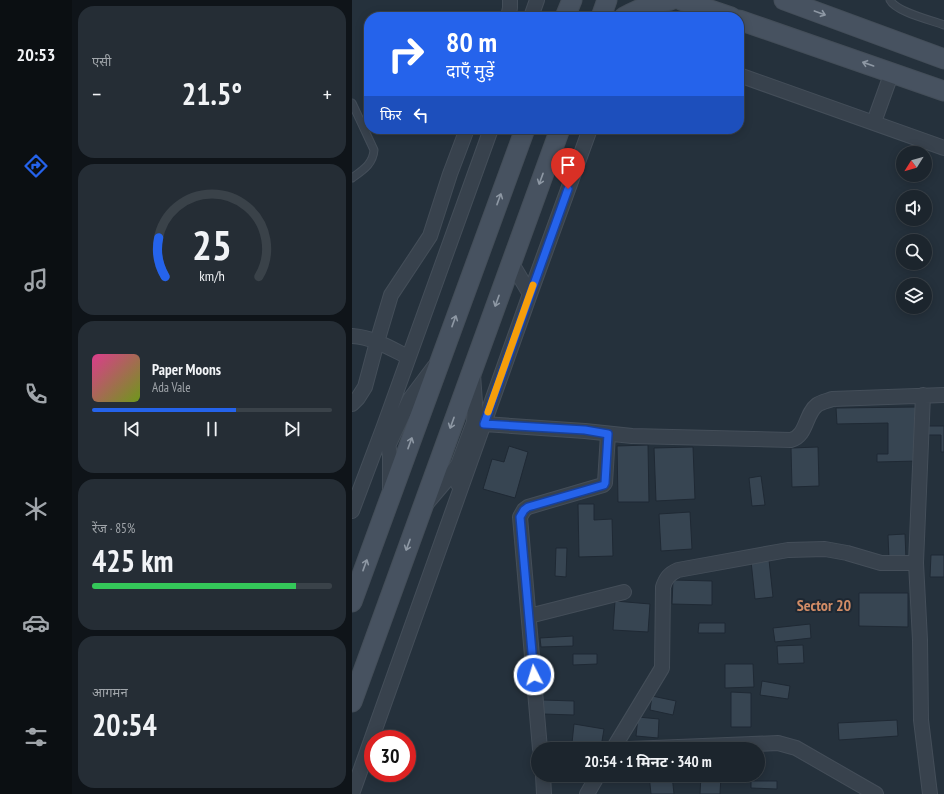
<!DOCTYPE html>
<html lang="hi">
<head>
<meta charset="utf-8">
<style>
	body { margin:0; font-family:"PT Sans Narrow","Noto Sans Devanagari",sans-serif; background:#252d35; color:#f1f3f6; height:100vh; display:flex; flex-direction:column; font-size:15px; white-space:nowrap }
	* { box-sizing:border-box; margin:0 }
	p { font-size:13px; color:#a0a5aa }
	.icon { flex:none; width:22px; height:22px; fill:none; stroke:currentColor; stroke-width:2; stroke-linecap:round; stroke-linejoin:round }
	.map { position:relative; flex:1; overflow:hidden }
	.details { display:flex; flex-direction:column; gap:6px; padding:6px; background:#0f1419; width:280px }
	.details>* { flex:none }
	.guide { position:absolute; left:12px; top:12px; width:380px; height:122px; border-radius:16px; box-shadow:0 2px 10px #0003,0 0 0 1px #3a4249; background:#2563eb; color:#fff; overflow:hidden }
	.needle { width:26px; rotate:233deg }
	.controls { position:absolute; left:544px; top:146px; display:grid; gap:8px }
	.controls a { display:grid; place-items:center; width:36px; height:36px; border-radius:50%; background:#1c252d; box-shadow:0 2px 10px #0003,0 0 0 1px #3a4249; font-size:20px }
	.speed { position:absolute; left:12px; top:730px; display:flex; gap:8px; font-size:20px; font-weight:700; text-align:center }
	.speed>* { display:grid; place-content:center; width:52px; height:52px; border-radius:50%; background:#1c252d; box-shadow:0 2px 10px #0003,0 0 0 1px #3a4249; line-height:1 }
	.speed .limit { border:6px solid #d22; background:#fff; color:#111 }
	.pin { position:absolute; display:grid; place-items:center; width:34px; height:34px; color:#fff; margin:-41px -17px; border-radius:50% 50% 50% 0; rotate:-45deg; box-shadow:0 0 4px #0007 }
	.pin .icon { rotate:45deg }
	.me { position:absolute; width:44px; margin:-22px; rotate:355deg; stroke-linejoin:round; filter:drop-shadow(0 0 3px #0008) }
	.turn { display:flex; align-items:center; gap:14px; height:84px; padding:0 16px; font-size:18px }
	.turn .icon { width:52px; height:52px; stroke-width:2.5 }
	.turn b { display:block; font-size:28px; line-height:34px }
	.then { display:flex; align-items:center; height:38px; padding:0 16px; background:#0003; gap:8px; font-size:15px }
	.big { font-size:30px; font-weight:700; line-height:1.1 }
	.details .widget { flex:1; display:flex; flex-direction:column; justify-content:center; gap:6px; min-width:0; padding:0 14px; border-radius:16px; background:#252d35 }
	.details .dial { align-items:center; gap:0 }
	.dial svg { height:104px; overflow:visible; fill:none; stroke:#3a4249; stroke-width:7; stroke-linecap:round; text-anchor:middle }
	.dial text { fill:#f1f3f6; stroke:none }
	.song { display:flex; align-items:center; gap:12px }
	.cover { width:48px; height:48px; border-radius:6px; background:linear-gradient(135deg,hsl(330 70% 55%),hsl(80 70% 35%)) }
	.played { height:4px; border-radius:2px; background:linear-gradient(90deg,#2563eb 60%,#3a4249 60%) }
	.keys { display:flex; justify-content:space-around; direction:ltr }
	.heat { display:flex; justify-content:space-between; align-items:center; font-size:22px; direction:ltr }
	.charge { height:6px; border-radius:3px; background:linear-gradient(90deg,#34c759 85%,#3a4249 0) }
	.trip { position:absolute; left:179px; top:742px; width:234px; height:40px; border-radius:20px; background:#1c252d; box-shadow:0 2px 10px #0003,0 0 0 1px #3a4249; font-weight:700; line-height:40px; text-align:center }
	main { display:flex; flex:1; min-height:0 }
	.menu { display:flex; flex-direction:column; width:72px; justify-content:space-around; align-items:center; background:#0b0f12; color:#a0a5aa }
	.menu .icon { width:28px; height:28px }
	.menu .active { color:#2563eb }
	.menu b { font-size:18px; color:#f1f3f6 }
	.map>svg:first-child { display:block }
	.building { fill:#374552; stroke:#1f2934 }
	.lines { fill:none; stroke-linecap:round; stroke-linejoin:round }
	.lane-casing { stroke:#444e59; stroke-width:9 }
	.street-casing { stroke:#444e59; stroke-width:16 }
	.secondary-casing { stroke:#444e59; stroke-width:21 }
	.lane { stroke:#38424d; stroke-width:7 }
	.street { stroke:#38424d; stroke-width:14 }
	.secondary { stroke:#475260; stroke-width:19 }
	.oneway { stroke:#8e98a4 }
	.route-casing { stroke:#184099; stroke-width:10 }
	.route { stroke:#2563eb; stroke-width:7 }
	.slow { stroke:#f59e0b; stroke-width:7 }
	.labels { text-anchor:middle; stroke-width:4; stroke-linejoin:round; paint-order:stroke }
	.district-label { font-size:16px; font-weight:bold; fill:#d18c66; stroke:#1d2732 }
</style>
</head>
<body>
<main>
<nav class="menu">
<b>20:53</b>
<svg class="icon active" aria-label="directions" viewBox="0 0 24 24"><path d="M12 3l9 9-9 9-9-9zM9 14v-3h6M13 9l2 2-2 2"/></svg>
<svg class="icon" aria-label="music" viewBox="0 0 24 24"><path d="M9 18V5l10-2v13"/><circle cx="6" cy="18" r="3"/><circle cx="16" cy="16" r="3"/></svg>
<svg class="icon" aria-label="phone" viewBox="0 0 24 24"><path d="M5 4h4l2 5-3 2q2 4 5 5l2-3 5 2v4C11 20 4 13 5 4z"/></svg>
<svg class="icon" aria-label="climate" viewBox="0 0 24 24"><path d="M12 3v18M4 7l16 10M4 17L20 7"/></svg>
<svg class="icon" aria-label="car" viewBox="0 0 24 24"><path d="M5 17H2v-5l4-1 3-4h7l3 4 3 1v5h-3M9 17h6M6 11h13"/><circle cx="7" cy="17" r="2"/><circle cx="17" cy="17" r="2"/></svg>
<svg class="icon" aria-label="filters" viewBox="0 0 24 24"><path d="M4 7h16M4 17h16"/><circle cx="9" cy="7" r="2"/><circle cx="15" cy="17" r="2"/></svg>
</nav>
<section class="details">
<div class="widget"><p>एसी</p>
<div class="heat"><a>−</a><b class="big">21.5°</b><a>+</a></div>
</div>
<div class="widget dial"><svg viewBox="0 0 100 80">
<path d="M14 69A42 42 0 1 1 86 69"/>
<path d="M14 69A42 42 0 0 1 9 39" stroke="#2563eb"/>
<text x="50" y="56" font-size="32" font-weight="700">25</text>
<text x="50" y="72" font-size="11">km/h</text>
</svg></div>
<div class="widget">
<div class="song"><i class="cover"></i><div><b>Paper Moons</b><p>Ada Vale</p></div></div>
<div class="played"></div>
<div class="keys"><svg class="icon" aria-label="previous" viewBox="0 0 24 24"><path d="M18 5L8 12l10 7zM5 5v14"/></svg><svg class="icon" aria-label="pause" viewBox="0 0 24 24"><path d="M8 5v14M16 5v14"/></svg><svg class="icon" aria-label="next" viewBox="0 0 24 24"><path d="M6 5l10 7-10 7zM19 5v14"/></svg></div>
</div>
<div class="widget"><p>रेंज · 85%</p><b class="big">425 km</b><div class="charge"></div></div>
<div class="widget"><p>आगमन</p><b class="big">20:54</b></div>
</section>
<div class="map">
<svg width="592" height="794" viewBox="0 0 592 794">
	<rect width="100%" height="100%" fill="#25313c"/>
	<!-- building -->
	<path class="building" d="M565 407 566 461 525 462V454H536V423L485 424 484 408Z
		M574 426H592V452H589V435H574Z
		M296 445 297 502H266L265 446Z
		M157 446 176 452 163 498 131 489 140 459 152 462Z
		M341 447 343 499 304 501 302 448Z
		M466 447 467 486 440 487 439 448Z
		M409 476 413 505 400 506 397 478Z
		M226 504H242V520L260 519 261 556 227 557Z
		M338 512 340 549 309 551 307 514Z
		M553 534 554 559H537L536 535Z
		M204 548H215L214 577 203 576Z
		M579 555H592V577H578Z
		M417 560 421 597 403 599 399 561Z
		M321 580 360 581V605L320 604Z
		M507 593H556V627L507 626Z
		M263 601 298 604 296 632 261 630Z
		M347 623H373V633H346Z
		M458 624 459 638 423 642 421 628Z
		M221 636V646L189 647 188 638Z
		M451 645 452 663 426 664 425 646Z
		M221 654H245V664L221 665Z
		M373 664H401L402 687 373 688Z
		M410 681 438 686 436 699 408 695Z
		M379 692 399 693V727H379Z
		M300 696 324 701 321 715 298 710Z
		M191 700 222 701V715L191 714Z
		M286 717 307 719 306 738 284 736Z
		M545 720 546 736 487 740 486 723Z
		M222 724 252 729 249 747 220 743Z
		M297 775H320L322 794H299Z
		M349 775H369L368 794H348Z
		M399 781H425V789L399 788Z"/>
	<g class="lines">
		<defs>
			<path id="lane" d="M538 0C544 12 579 20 592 25
				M0 103 22 150C21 164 11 170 0 178"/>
			<path id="street" d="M156 17 158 8V0
				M179 17 185 0
				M387 75 592 148
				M522 122 540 72
				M159 262 178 294
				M0 336C20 337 38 348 56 357
				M571 395 564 563 568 640 569 720 578 794
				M0 404 6 398 13 387 25 342 39 295 78 236 98 174 115 129
				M132 424 233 431 280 436 439 440C455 436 453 414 465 405 469 402 475 401 480 399L592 395
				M35 436 38 456V489
				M37 444 58 399 82 367
				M106 484 107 462 122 422 123 403 121 374
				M75 503 98 476 107 463
				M0 511 32 426 139 129
				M177 616 272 592
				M188 749 168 517 172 510 176 507 251 485 253 483 256 434
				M261 749 310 668 311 587C314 578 317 574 326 570L436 550 473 549 495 553 529 563H564
				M277 749 426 743 444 748 524 794
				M191 775 192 794
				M0 794 178 294 238 129
				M235 794 246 775"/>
			<path id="secondary" d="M329 0 379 17
				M432 0 592 59
				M213 17 220 0
				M249 17 255 0
				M272 17C287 9 302 2 319 0
				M387 20 592 91
				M0 602 173 129
				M0 702 208 129"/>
		</defs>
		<!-- lane casing -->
		<use href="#lane" class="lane-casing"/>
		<!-- street casing -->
		<use href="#street" class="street-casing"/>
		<!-- secondary casing -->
		<use href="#secondary" class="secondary-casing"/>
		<!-- lane -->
		<use href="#lane" class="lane"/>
		<!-- street -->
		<use href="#street" class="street"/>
		<!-- secondary -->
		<use href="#secondary" class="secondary"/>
	</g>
	<!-- one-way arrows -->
	<defs><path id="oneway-shaft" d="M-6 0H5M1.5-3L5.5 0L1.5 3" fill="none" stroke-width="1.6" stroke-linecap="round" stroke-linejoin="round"/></defs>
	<g class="oneway">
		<use href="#oneway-shaft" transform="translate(468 13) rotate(20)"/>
		<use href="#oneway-shaft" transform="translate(516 64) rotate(-161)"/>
		<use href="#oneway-shaft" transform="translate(189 179) rotate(110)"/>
		<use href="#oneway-shaft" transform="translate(147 199) rotate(-70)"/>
		<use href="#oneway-shaft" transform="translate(145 301) rotate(110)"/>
		<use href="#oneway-shaft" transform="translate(102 321) rotate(-70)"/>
		<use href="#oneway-shaft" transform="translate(100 423) rotate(110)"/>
		<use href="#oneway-shaft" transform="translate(58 443) rotate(-70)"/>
		<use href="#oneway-shaft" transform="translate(56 545) rotate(110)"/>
		<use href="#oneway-shaft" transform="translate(13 565) rotate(-70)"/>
	</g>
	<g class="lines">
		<defs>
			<path id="route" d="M182 675 168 517 172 510 176 507 252 485 253 483 256 434 233 430 132 424 216 189"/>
		</defs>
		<!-- route casing -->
		<use href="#route" class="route-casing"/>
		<!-- route -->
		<use href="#route" class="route"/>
		<!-- slow -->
		<path class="slow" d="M136 412 181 285"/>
	</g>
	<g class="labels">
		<!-- district labels -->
		<g class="district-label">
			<text x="472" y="611">Sector 20</text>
		</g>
	</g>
</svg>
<div class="controls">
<a><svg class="needle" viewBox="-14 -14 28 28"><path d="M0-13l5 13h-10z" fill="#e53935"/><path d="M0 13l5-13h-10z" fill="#a0a5aa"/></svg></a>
<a><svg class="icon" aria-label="sound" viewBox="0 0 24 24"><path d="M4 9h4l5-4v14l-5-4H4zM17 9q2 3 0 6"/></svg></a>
<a><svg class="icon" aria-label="search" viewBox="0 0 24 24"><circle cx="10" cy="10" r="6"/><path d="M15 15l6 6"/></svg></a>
<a><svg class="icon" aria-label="layers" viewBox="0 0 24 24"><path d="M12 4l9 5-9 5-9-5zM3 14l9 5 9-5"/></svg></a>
</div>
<div class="speed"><div class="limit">30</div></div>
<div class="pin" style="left:216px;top:189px;background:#d93025"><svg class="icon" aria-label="arrive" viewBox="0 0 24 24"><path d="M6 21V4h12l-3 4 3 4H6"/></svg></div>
<svg class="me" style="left:182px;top:675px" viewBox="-20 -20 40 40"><circle r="17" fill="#2563eb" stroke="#fff" stroke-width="3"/><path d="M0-11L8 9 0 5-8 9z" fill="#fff"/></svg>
<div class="trip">20:54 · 1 मिनट · 340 m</div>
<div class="guide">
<div class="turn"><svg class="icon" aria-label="right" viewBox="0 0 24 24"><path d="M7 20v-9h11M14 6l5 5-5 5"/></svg><div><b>80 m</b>दाएँ मुड़ें</div></div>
<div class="then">फिर<svg class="icon" aria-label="left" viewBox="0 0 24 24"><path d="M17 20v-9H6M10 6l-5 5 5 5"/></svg></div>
</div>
</div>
</main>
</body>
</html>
